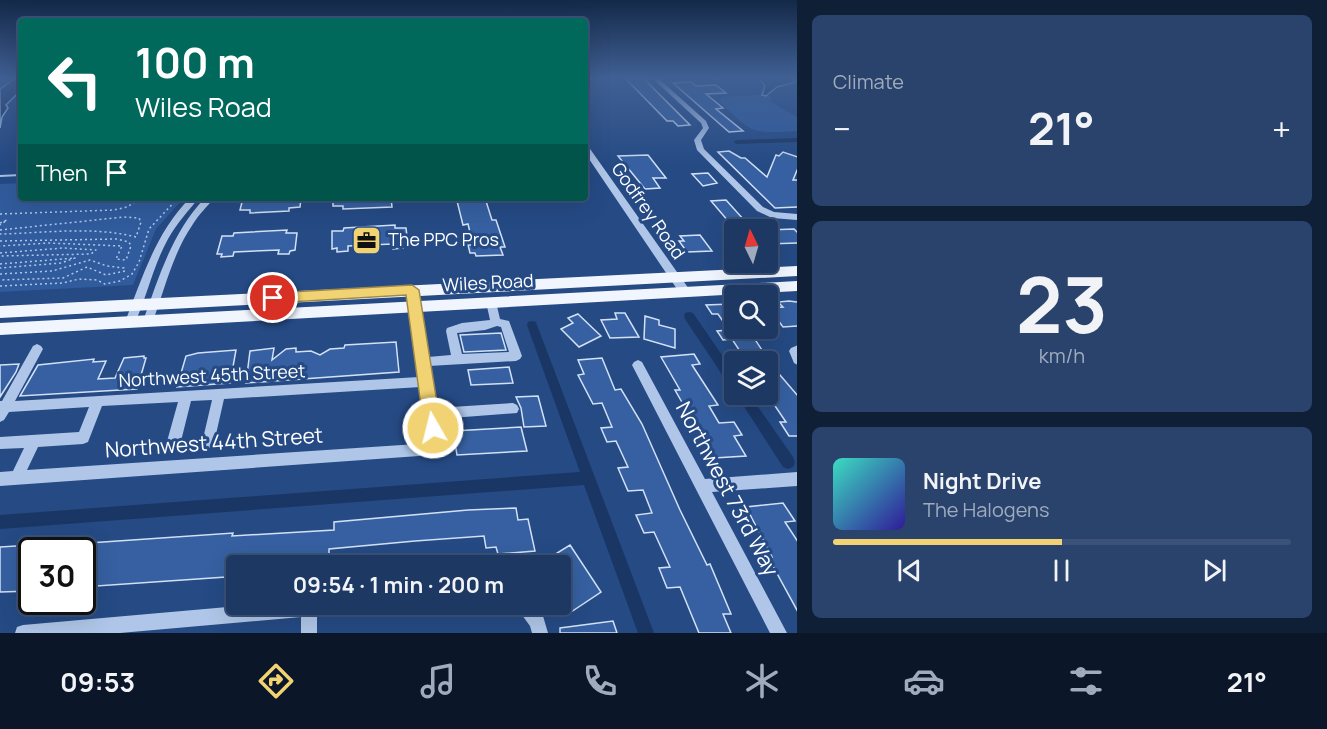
<!DOCTYPE html>
<html lang="en">
<head>
<meta charset="utf-8">
<style>
	body { margin:0; font-family:Manrope,sans-serif; background:#29436c; color:#f1f3f6; height:100vh; display:flex; flex-direction:column; font-size:22px; white-space:nowrap }
	* { box-sizing:border-box; margin:0 }
	p { font-size:20px; color:#a0acbe }
	.icon { flex:none; width:33px; height:33px; fill:none; stroke:currentColor; stroke-width:2; stroke-linecap:round; stroke-linejoin:round }
	.map { position:relative; flex:1; overflow:hidden }
	.sheet { display:flex; flex-direction:column; gap:15px; padding:15px; background:#0f1f36; width:530px }
	.sheet>* { flex:none }
	.banner { position:absolute; left:18px; top:18px; width:570px; height:183px; border-radius:6px; box-shadow:0 6px 24px #0002,0 0 0 2px #3a5278; background:#00695c; color:#fff; overflow:hidden }
	.needle { width:39px; rotate:355deg }
	.controls { position:absolute; left:724px; top:219px; display:grid; gap:12px }
	.controls a { display:grid; place-items:center; width:54px; height:54px; border-radius:6px; background:#1c3863; box-shadow:0 6px 24px #0002,0 0 0 2px #3a5278; font-size:30px }
	.speed { position:absolute; left:18px; top:537px; display:flex; gap:12px; font-size:30px; font-weight:700; text-align:center }
	.speed>* { display:grid; place-content:center; width:78px; height:78px; border-radius:50%; background:#1c3863; box-shadow:0 6px 24px #0002,0 0 0 2px #3a5278; line-height:1 }
	.speed .limit { border:3px solid #111; border-radius:9px; background:#fff; color:#111 }
	.pin { position:absolute; display:grid; place-items:center; width:51px; height:51px; color:#fff; margin:-26px; border:3px solid #fff; border-radius:50%; box-shadow:0 2px 6px #0007 }
	.me { position:absolute; width:66px; margin:-33px; rotate:352deg; stroke-linejoin:round; filter:drop-shadow(0 0 4px #0008) }
	.turn { display:flex; align-items:center; gap:21px; height:126px; padding:0 18px; font-size:27px }
	.turn .icon { width:78px; height:78px; stroke-width:2.5 }
	.turn b { display:block; font-size:42px; line-height:51px }
	.then { display:flex; align-items:center; height:57px; padding:0 18px; background:#0003; gap:12px; font-size:22px }
	.big { font-size:45px; font-weight:700; line-height:1.1 }
	.sheet .tile { flex:1; display:flex; flex-direction:column; justify-content:center; gap:9px; min-width:0; padding:0 21px; border-radius:9px; background:#29436c }
	.sheet .dial { align-items:center; gap:0 }
	.dial b { font-size:78px; line-height:1 }
	.song { display:flex; align-items:center; gap:18px }
	.cover { width:72px; height:72px; border-radius:9px; background:linear-gradient(135deg,hsl(170 70% 55%),hsl(250 70% 35%)) }
	.played { height:6px; border-radius:3px; background:linear-gradient(90deg,#f1d373 50%,#3a5278 50%) }
	.keys { display:flex; justify-content:space-around; direction:ltr }
	.heat { display:flex; justify-content:space-between; align-items:center; font-size:33px; direction:ltr }
	.trip { position:absolute; left:226px; top:555px; width:345px; height:60px; border-radius:6px; background:#1c3863; box-shadow:0 6px 24px #0002,0 0 0 2px #3a5278; font-weight:700; line-height:60px; text-align:center }
	.tabs { display:flex; height:96px; justify-content:space-around; align-items:center; background:#0b1628; color:#a0acbe }
	.tabs .icon { width:42px; height:42px }
	.tabs .current { color:#f1d373 }
	.tabs b { font-size:27px; color:#f1f3f6 }
	main { display:flex; flex:1; min-height:0 }
	.map>svg:first-child { display:block }
	.green { fill:#305b9c }
	.water { fill:#1a3664; stroke:#a3c0e8; stroke-width:1.5 }
	.lines { fill:none; stroke-linecap:round; stroke-linejoin:round }
	.stream { stroke:#a3c0e8; stroke-width:2 }
	.canal { fill:#1a3664; fill-rule:evenodd }
	.building { fill:#3660a1; stroke:#d2e1f6; stroke-width:1.5 }
	.path { stroke:#afc6e8; stroke-width:1.5; stroke-dasharray:2 3; stroke-linecap:butt }
	.minor { fill:#afc6e8; fill-rule:evenodd }
	.major { fill:#f1f5fe; fill-rule:evenodd }
	.route { fill:#f1d373; stroke:#9d894b; stroke-width:1.5 }
	.labels { text-anchor:middle; stroke-width:6; stroke-linejoin:round; paint-order:stroke }
	.street-label { font-size:18px; fill:#fff; stroke:#254a84 }
	.poi-label { font-size:18px; fill:#fff; stroke:#254a84; text-anchor:start }
	.near-street-label { font-size:21px; fill:#fff; stroke:#254a84 }
</style>
</head>
<body>
<main>
<div class="map">
<svg width="798" height="633" viewBox="0 0 798 633">
	<rect width="100%" height="100%" fill="#254a84"/>
	<!-- green -->
	<path class="green" d="M760 95 769 96 772 99 769 101 797 117V131C750 134 752 133 719 101L722 97Z
		M21 183V198H184L156 229 133 285 0 292V184Z"/>
	<!-- water -->
	<path class="water" d="M16 78H21V90L6 105 8 108 2 117 0 128V89Z
		M759 78H791L796 82 777 87 766 96 762 95 765 86Z"/>
	<g class="lines">
		<!-- stream -->
		<path class="stream" d="M0 176 21 175"/>
		<!-- canal -->
		<path class="canal" d="M798 138V142L737 144 733 142 737 140Z
			M689 312 693 313 735 374V389L731 388 685 319 684 316 685 313Z
			M532 321 536 322 537 325 654 633H638L584 485 0 529V515L580 472 527 325 528 322Z
			M736 394H749L793 457 795 462 793 467 788 469 783 467Z"/>
	</g>
	<!-- building -->
	<path class="building" d="M625 78 644 79 690 125 678 126 673 121H667Z
		M691 82 696 86 716 85 726 93 706 94 723 108 716 109 743 131 729 132 673 83Z
		M729 151 741 158H745L767 177 776 155 779 156 783 152 798 157V168L793 180H798V207L775 208 718 152Z
		M648 155 666 178H653L660 188 645 189 618 156Z
		M708 173 717 183 703 186 692 174Z
		M243 198H301L300 207 289 208V211L250 213V210H240Z
		M333 198H391L392 207 343 209V206H333Z
		M463 198H485L492 220H496L505 247H500L503 255 476 256 475 253H470L468 245H473L468 224 463 225 457 201H463Z
		M726 200 745 221 729 222 711 201Z
		M395 225V228H406L408 245H403V248L393 249 392 244 348 246V251L337 252V248L332 249V231H343L344 228Z
		M794 229 798 233V243L768 244V230Z
		M287 230 286 233H297L295 250 290 251 289 254H278L279 250 234 252 233 256 221 257 222 254H217L222 236H233L234 233Z
		M700 235 712 251 687 252 679 241H684L680 236Z
		M789 301 798 302V326L783 327 769 308 783 307 778 302Z
		M731 304 735 309V330L748 329 774 368 798 396V436H789L780 422H786L771 400H768V362H747L732 339 723 340 717 331 729 330 718 314H712L706 305Z
		M615 313H625L639 337 610 338 601 320 617 319Z
		M578 314 601 336 579 347 561 329 573 323 568 318Z
		M645 316 659 320V325L675 329V348L644 339Z
		M501 333 506 350 464 352 460 335Z
		M396 342 399 372 246 383 250 351 274 348 272 360 286 349 296 348V352L311 351 320 355 330 349 344 348 345 345Z
		M236 350 230 383 177 387 186 356 198 353Z
		M694 354 700 364 692 365 718 405 709 406 719 423 734 422 742 435 734 436 746 456 714 458 675 390H680L661 357Z
		M144 356V358H146L137 389 20 396 38 365 94 359 93 362 106 361 98 379 115 378 124 358Z
		M602 358 615 390 621 389 642 424 680 510 707 565 710 564 731 614H723L731 633H699L680 587 667 588 659 568 670 567 654 532 644 533 636 515 652 513 643 490 628 491 618 468 628 467 616 441 607 442 601 428 612 427 602 403 593 404 578 375 584 374 578 360Z
		M19 364 16 372 0 397V365Z
		M509 367 513 383 471 385 468 370Z
		M538 396 546 426 524 427 521 408 516 397Z
		M521 427 527 451 457 455 453 431Z
		M783 503 795 521 785 522 798 542V612L768 557H772L746 507Z
		M516 508 518 520 528 519 535 551 498 554 496 547 486 548 484 536 415 541 329 549V566H228L226 577 82 587V564L89 543 233 533 232 536 334 530V522L468 510Z
		M80 541 76 550H33V544Z
		M32 545V591L0 592V547Z
		M570 545 601 592 568 614 561 602V566H536Z
		M613 621 617 633H560V628Z"/>
	<g class="lines">
		<!-- path -->
		<path class="path" d="M0 214 114 210 127 207 141 198
			M0 223 7 220 0 225
			M0 230 124 217 139 218 141 222 136 237C93 226 44 233 0 234
			M0 241 117 239 129 242 131 246 126 260 116 259 122 246 49 243 0 246
			M0 253 63 248 96 250 91 254 0 256
			M0 264 75 258 61 263 0 268
			M0 274 52 271 90 260 107 266 124 268 125 271 106 275 87 267 63 278 0 280
			M0 286 63 283 79 279 97 280 105 284 120 281 132 274 139 262 149 229 178 198"/>
		<!-- minor -->
		<path class="minor" d="M652 78H658L706 121 709 128 701 140 704 149 763 207 774 212 798 214V220L772 218 757 211 697 150 694 140 703 128 701 123Z
			M710 78H719L716 80Z
			M585 146H588L689 289 690 292 689 295H681L585 153Z
			M190 198H199C188 211 177 223 168 239 153 266 147 297 134 325H126L125 322C142 278 156 232 190 198Z
			M205 198H214C207 207 199 214 193 224 173 253 165 288 153 321L152 324H144L143 321C159 277 172 232 205 198Z
			M412 286 417 290 428 357 451 355 446 331 447 328 462 323 490 320 486 302 491 298 496 302 500 319 509 321 522 356 520 359 516 361 429 366 436 408 513 403 517 405 519 409 517 413 438 419C440 435 434 450 419 456L0 486V472L13 471 24 448 0 449V437L79 432 89 407 9 412 4 420 0 422V401H2L33 346 37 344 41 346 43 349 15 401 419 377 407 290ZM497 326 501 327 509 352 462 354 457 333 485 330ZM421 387C423 406 433 431 417 444L27 470 38 447 83 444 88 442 102 406 178 402 166 445 168 449 173 451 178 449 180 445 191 401 212 400 202 443 203 447 208 449 213 447 214 443 224 399Z
			M798 345V365L794 363 789 351 791 348Z
			M638 360 642 362 705 479 798 472V486L712 492 787 633H770L632 365 634 362Z
			M262 604H371L369 610 363 612 317 616V633H301V617L120 633H15L17 627 23 625Z
			M514 604H533L543 616 548 633H532L530 626Z"/>
		<!-- major -->
		<path class="major" d="M798 266V276L0 318V306Z
			M798 281V291L0 335V323Z"/>
	</g>
	<!-- sky -->
	<linearGradient id="sky" x2="0" y2="1"><stop stop-color="#142949"/><stop offset="0.47" stop-color="#406094"/><stop offset="1" stop-color="#406094" stop-opacity="0"/></linearGradient>
	<rect width="798" height="166" fill="url(#sky)"/>
	<!-- route -->
	<path class="route" d="M412 285 419 290 441 428 438 434 433 436 427 434 424 428 406 295 273 303 267 298 273 293Z"/>
	<!-- icons -->
	<defs>
		<symbol id="office-square" viewBox="-11 -11 22 22"><rect x="-9" y="-9" width="18" height="18" rx="4" fill="#f1d373" stroke="#254a84"/><path d="M-6-3h4V-5.5h4V-3h4V5H-6ZM-1-4.5V-3h2v-1.5ZM-6 0V1H6V0Z" fill="#111"/></symbol>
	</defs>
	<g fill-rule="evenodd">
		<use href="#office-square" x="350" y="224" width="33" height="33"/>
	</g>
	<g class="labels">
		<!-- street labels -->
		<g class="street-label">
			<text transform="translate(648 211) rotate(55)" y="6">Godfrey Road</text>
			<text transform="translate(488 283) rotate(-3)" y="6">Wiles Road</text>
			<text transform="translate(212 376) rotate(-3)" y="6">Northwest 45th Street</text>
		</g>
		<!-- poi labels -->
		<g class="poi-label">
			<text x="388" y="246">The PPC Pros</text>
		</g>
		<!-- near-street labels -->
		<g class="near-street-label">
			<text transform="translate(214 443) rotate(-4)" y="7">Northwest 44th Street</text>
			<text transform="translate(727 489) rotate(62)" y="7">Northwest 73rd Way</text>
		</g>
	</g>
</svg>
<div class="controls">
<a><svg class="needle" viewBox="-14 -14 28 28"><path d="M0-13l5 13h-10z" fill="#e53935"/><path d="M0 13l5-13h-10z" fill="#a0acbe"/></svg></a>
<a><svg class="icon" aria-label="search" viewBox="0 0 24 24"><circle cx="10" cy="10" r="6"/><path d="M15 15l6 6"/></svg></a>
<a><svg class="icon" aria-label="layers" viewBox="0 0 24 24"><path d="M12 4l9 5-9 5-9-5zM3 14l9 5 9-5"/></svg></a>
</div>
<div class="speed"><div class="limit">30</div></div>
<div class="pin" style="left:273px;top:298px;background:#d93025"><svg class="icon" aria-label="arrive" viewBox="0 0 24 24"><path d="M6 21V4h12l-3 4 3 4H6"/></svg></div>
<svg class="me" style="left:433px;top:428px" viewBox="-20 -20 40 40"><circle r="17" fill="#f1d373" stroke="#fff" stroke-width="3"/><path d="M0-11L8 9 0 5-8 9z" fill="#fff"/></svg>
<div class="trip">09:54 · 1 min · 200 m</div>
<div class="banner">
<div class="turn"><svg class="icon" aria-label="left" viewBox="0 0 24 24"><path d="M17 20v-9H6M10 6l-5 5 5 5"/></svg><div><b>100 m</b>Wiles Road</div></div>
<div class="then">Then<svg class="icon" aria-label="arrive" viewBox="0 0 24 24"><path d="M6 21V4h12l-3 4 3 4H6"/></svg></div>
</div>
</div>
<section class="sheet">
<div class="tile"><p>Climate</p>
<div class="heat"><a>−</a><b class="big">21°</b><a>+</a></div>
</div>
<div class="tile dial"><b>23</b><p>km/h</p></div>
<div class="tile">
<div class="song"><i class="cover"></i><div><b>Night Drive</b><p>The Halogens</p></div></div>
<div class="played"></div>
<div class="keys"><svg class="icon" aria-label="previous" viewBox="0 0 24 24"><path d="M18 5L8 12l10 7zM5 5v14"/></svg><svg class="icon" aria-label="pause" viewBox="0 0 24 24"><path d="M8 5v14M16 5v14"/></svg><svg class="icon" aria-label="next" viewBox="0 0 24 24"><path d="M6 5l10 7-10 7zM19 5v14"/></svg></div>
</div>
</section>
</main>
<nav class="tabs">
<b>09:53</b>
<svg class="icon current" aria-label="directions" viewBox="0 0 24 24"><path d="M12 3l9 9-9 9-9-9zM9 14v-3h6M13 9l2 2-2 2"/></svg>
<svg class="icon" aria-label="music" viewBox="0 0 24 24"><path d="M9 18V5l10-2v13"/><circle cx="6" cy="18" r="3"/><circle cx="16" cy="16" r="3"/></svg>
<svg class="icon" aria-label="phone" viewBox="0 0 24 24"><path d="M5 4h4l2 5-3 2q2 4 5 5l2-3 5 2v4C11 20 4 13 5 4z"/></svg>
<svg class="icon" aria-label="climate" viewBox="0 0 24 24"><path d="M12 3v18M4 7l16 10M4 17L20 7"/></svg>
<svg class="icon" aria-label="car" viewBox="0 0 24 24"><path d="M5 17H2v-5l4-1 3-4h7l3 4 3 1v5h-3M9 17h6M6 11h13"/><circle cx="7" cy="17" r="2"/><circle cx="17" cy="17" r="2"/></svg>
<svg class="icon" aria-label="filters" viewBox="0 0 24 24"><path d="M4 7h16M4 17h16"/><circle cx="9" cy="7" r="2"/><circle cx="15" cy="17" r="2"/></svg>
<b>21°</b>
</nav>
</body>
</html>
